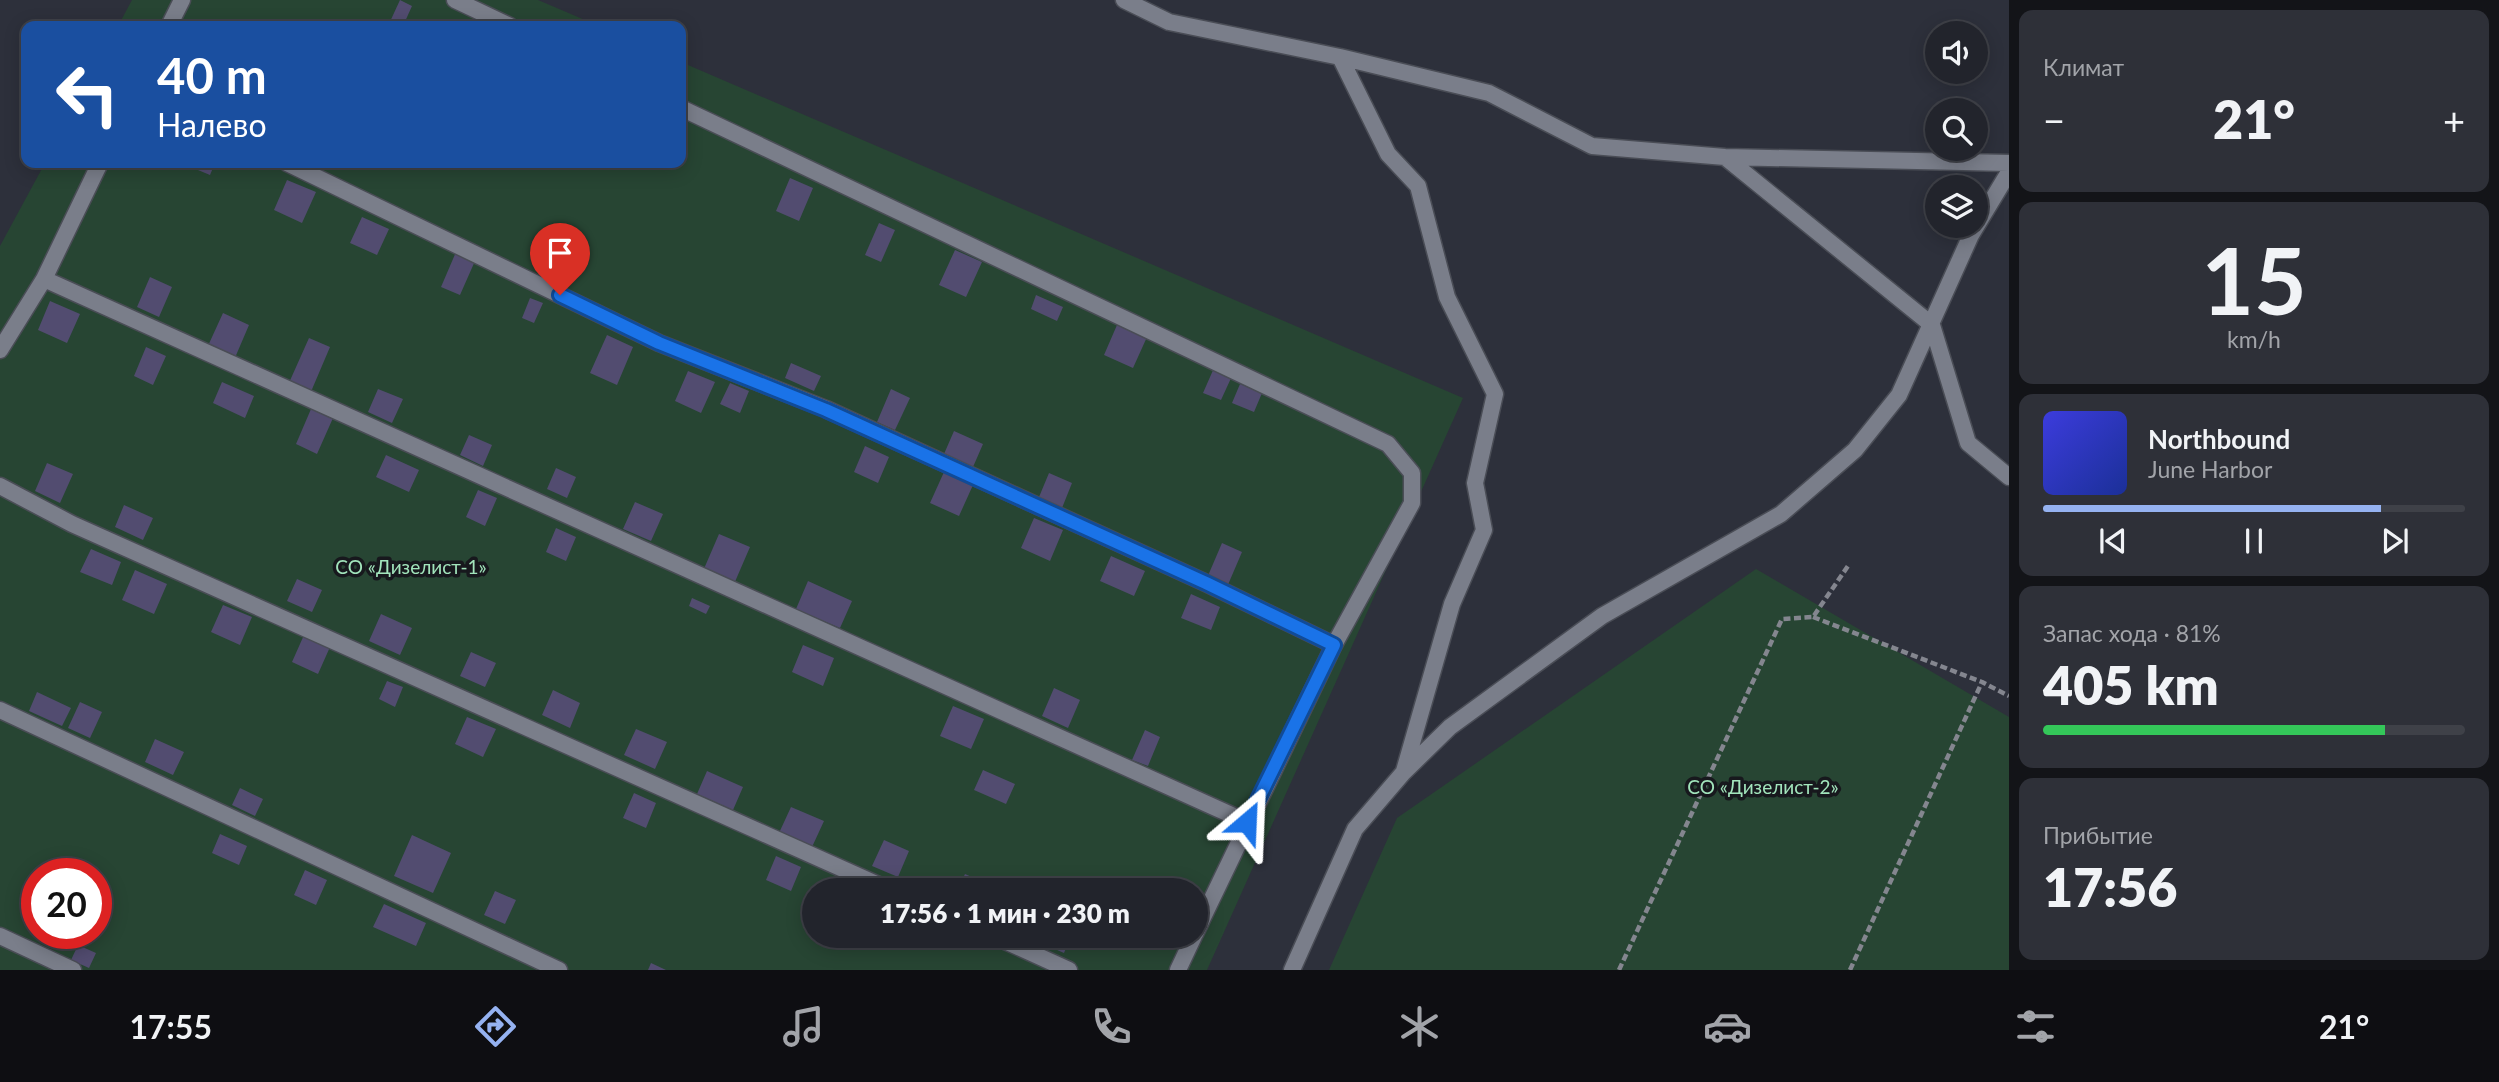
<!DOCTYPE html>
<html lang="ru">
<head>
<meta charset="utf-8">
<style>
	body { margin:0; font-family:Lato,sans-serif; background:#2e3038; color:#f1f3f6; height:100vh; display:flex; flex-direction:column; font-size:26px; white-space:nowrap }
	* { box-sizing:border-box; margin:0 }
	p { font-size:23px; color:#a2a4a9 }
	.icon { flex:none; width:38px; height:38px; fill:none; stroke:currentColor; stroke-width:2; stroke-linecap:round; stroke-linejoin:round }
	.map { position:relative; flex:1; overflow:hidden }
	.details { display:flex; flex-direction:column; gap:10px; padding:10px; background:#131418; width:490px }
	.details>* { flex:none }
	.banner { position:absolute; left:21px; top:21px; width:665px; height:147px; border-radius:14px; box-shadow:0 4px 18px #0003,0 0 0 2px #3f4148; background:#1a4fa0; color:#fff; overflow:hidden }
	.fabs { position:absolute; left:1925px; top:21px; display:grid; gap:14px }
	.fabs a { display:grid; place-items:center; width:63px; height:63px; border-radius:50%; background:#22242c; box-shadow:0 4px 18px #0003,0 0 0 2px #3f4148; font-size:35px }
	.speed { position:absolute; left:21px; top:858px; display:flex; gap:14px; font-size:35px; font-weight:700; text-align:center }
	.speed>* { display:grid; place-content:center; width:91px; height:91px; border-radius:50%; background:#22242c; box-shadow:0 4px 18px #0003,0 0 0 2px #3f4148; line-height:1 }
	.speed .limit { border:10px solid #d22; background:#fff; color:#111 }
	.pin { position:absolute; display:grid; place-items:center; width:60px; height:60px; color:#fff; margin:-72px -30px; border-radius:50% 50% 50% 0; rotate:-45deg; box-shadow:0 0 7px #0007 }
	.pin .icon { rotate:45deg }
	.me { position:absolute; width:77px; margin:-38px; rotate:26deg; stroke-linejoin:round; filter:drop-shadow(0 0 5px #0008) }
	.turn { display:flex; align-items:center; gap:24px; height:147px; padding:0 21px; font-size:32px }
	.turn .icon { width:91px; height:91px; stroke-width:2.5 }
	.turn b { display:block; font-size:49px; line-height:60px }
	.big { font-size:52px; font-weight:800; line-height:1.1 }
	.details .widget { flex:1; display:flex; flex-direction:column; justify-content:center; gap:10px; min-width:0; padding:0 24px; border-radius:14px; background:#2e3038 }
	.details .dial { align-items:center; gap:0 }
	.dial b { font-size:91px; line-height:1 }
	.song { display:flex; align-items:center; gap:21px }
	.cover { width:84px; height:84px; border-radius:10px; background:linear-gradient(135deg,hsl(240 70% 55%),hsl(230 70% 35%)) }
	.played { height:7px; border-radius:4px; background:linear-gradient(90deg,#95b2f1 80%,#3f4148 80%) }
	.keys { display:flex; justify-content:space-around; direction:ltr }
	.heat { display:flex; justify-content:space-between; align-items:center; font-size:38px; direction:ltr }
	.charge { height:10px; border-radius:5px; background:linear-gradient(90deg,#34c759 81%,#3f4148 0) }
	.trip { position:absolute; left:802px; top:878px; width:406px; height:70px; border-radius:35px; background:#22242c; box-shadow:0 4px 18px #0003,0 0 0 2px #3f4148; font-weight:800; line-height:70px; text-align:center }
	.dock { display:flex; height:112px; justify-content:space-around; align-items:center; background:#0e0e12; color:#a2a4a9 }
	.dock .icon { width:49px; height:49px }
	.dock .on { color:#95b2f1 }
	.dock b { font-size:32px; color:#f1f3f6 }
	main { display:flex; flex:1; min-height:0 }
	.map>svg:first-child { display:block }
	.green { fill:#274533; fill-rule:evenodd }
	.building { fill:#524c70 }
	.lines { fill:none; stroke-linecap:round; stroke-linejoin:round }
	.service-casing { stroke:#4a4d56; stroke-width:19 }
	.path { stroke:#84868f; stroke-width:4.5; stroke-dasharray:7 3.5; stroke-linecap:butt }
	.service { stroke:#7a7e8a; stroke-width:16 }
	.route-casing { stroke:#114b97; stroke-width:18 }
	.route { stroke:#1a73e8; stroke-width:12 }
	.labels { text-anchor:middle; stroke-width:7; stroke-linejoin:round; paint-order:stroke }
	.park-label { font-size:19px; fill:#a2e5bc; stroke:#17181d }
</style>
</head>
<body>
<main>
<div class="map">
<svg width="2009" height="970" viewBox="0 0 2009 970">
	<rect width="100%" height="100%" fill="#2d303b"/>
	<!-- green -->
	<path class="green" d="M132 0H538L599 26H118Z
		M681 62 1463 398 1207 970H0V246L45 163H681ZM37 873H96V933H37ZM814 891H1195V936H814Z
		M1756 569 2009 717V970H1329L1397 818Z"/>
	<!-- building -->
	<path class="building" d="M400 0 412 6 403 26H388Z
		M181 163H215L210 175Z
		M790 178 813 188 799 221 776 211Z
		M287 180 316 192 302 223 274 210Z
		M362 217 389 229 377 255 350 243Z
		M879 223 895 230 881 262 865 255Z
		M550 234 580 247 566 278 537 265Z
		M955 250 982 262 966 297 939 285Z
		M456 252 475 261 460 295 441 287Z
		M150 277 172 287 159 317 137 307Z
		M1036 295 1063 307 1057 321 1031 309Z
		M530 298 543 303 534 323 522 318Z
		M50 301 80 314 67 343 38 330Z
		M223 313 249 325 234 360 207 348Z
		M1117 325 1147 337 1133 368 1104 355Z
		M607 335 633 347 617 385 590 373Z
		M309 338 330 347 310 394 288 385Z
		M146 347 166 356 153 385 134 376Z
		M791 363 821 376 814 391 785 378Z
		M1214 368 1232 376 1221 400 1203 393Z
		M688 371 715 382 701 413 675 401Z
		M222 382 254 396 245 418 213 403Z
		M730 383 749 391 740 413 720 404Z
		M1240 384 1262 393 1254 412 1232 403Z
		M378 389 403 399 392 423 368 412Z
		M891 389 910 398 895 430 877 422Z
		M311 409 333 418 317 454 296 444Z
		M954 431 983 444 973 467 944 454Z
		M469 435 492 445 483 466 460 455Z
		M865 446 889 457 878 483 854 472Z
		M386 455 419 470 409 492 376 477Z
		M47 463 73 474 60 503 35 491Z
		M556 468 576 477 567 498 547 489Z
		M944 472 973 485 959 516 930 503Z
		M1049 473 1072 483 1062 508 1039 497Z
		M478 490 497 498 485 526 466 517Z
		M635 502 663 514 651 541 623 529Z
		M124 505 153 518 143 540 115 527Z
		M1034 518 1063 530 1050 561 1021 548Z
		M556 528 576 537 566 561 546 552Z
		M719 534 750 547 734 584 703 571Z
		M1222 543 1242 552 1227 587 1207 578Z
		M91 549 121 562 112 585 80 572Z
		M1111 556 1145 571 1134 596 1100 581Z
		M135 570 167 584 154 614 122 600Z
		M297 579 322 590 312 612 287 601Z
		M808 581 852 601 840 628 796 609Z
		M1191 594 1220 607 1211 630 1181 618Z
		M692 598 710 606 706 614 689 606Z
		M223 605 252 617 240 645 211 632Z
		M381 614 412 628 400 655 369 641Z
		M304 635 330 647 318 674 292 662Z
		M803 645 834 658 823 686 792 672Z
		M471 652 496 663 485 687 460 676Z
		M387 681 403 687 395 707 379 699Z
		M1054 688 1080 700 1068 728 1042 716Z
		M553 690 580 703 570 728 542 715Z
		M37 692 71 708 62 726 29 711Z
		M80 702 102 712 90 738 68 728Z
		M953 706 984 719 971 749 940 736Z
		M467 717 496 729 483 757 455 744Z
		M636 729 667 742 655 769 624 755Z
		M1145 730 1160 737 1148 766 1132 760Z
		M155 739 184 752 173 775 145 762Z
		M983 770 1015 784 1006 804 974 790Z
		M707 771 743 787 733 810 697 794Z
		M240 788 263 799 255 816 232 805Z
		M634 793 656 803 646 828 623 818Z
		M791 807 824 821 812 847 779 833Z
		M220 834 247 846 239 865 212 853Z
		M412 835 451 853 433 893 394 876Z
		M884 840 909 851 898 877 872 866Z
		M776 856 801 867 791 891 766 880Z
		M305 870 327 880 316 905 294 895Z
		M965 874 990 885 988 891H957Z
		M495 891 516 900 505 924 484 915Z
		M384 904 426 923 416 946 373 927Z
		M1042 936H1071L1064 953 1039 942Z
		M78 945 96 953 89 968 71 960Z
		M651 963 666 970H648Z"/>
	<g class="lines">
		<defs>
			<path id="service" d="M455 0 510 26
				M1124 0 1169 22 1340 57 1388 154 1418 186 1447 297 1495 394 1475 483 1484 530 1452 604 1404 771
				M169 26 182 0
				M1340 57 1489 93 1592 146 1725 157 2009 163
				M681 108 1388 444 1412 473V503L1334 645 1195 934
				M1725 157 1932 325 1968 443 2009 477
				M287 163 659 343 826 409 1206 583 1334 645
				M44 279 1247 822
				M0 350 44 279 100 163
				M0 486 72 524 892 891
				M0 710 559 970
				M0 936 73 970
				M994 936 1069 970
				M1178 970 1194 936
				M1292 970 1355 829 1403 773 1450 727 1602 616 1781 514 1855 450 1899 395 1971 235 2009 172"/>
		</defs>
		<!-- service casing -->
		<use href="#service" class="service-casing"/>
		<!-- path -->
		<path class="path" d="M1813 617 1982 682 2009 696
			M1619 970 1782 619 1813 617 1848 566
			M1850 970 1982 682"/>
		<!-- service -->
		<use href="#service" class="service"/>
	</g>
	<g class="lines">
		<defs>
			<path id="route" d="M560 295 659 343 826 410 1206 583 1334 645 1247 822"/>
		</defs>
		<!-- route casing -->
		<use href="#route" class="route-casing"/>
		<!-- route -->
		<use href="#route" class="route"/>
	</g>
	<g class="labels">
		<!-- park labels -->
		<g class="park-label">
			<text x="411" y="574">СО «Дизелист-1»</text>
			<text x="1763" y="794">СО «Дизелист-2»</text>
		</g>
	</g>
</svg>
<div class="fabs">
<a><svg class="icon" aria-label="sound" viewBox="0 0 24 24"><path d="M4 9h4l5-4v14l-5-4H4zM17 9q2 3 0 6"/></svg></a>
<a><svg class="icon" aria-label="search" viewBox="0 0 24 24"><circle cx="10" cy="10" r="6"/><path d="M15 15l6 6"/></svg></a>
<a><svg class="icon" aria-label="layers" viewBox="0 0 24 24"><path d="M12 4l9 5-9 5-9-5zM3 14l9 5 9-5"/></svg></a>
</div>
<div class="speed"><div class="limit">20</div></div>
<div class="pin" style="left:560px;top:295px;background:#d93025"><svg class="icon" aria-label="arrive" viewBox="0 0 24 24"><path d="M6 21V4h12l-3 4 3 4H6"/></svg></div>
<svg class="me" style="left:1247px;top:822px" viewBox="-20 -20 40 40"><path d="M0-17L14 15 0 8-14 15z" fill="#1a73e8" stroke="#fff" stroke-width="4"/></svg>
<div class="trip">17:56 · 1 мин · 230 m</div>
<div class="banner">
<div class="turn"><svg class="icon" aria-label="left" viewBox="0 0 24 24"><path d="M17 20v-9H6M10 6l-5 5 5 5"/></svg><div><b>40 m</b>Налево</div></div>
</div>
</div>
<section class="details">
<div class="widget"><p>Климат</p>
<div class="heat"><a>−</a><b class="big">21°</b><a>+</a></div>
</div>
<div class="widget dial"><b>15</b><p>km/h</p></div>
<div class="widget">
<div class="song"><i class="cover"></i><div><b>Northbound</b><p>June Harbor</p></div></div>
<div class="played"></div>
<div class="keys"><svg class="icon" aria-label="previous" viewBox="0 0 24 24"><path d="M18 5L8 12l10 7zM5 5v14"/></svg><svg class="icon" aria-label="pause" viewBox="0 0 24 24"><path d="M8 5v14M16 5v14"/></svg><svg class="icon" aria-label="next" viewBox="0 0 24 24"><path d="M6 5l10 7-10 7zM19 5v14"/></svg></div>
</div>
<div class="widget"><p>Запас хода · 81%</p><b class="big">405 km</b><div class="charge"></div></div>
<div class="widget"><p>Прибытие</p><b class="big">17:56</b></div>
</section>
</main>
<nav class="dock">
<b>17:55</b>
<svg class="icon on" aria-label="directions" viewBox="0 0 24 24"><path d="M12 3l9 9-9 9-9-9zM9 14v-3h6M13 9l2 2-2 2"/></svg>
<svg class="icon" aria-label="music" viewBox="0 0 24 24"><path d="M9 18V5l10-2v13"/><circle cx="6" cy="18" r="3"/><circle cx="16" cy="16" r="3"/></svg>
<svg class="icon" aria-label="phone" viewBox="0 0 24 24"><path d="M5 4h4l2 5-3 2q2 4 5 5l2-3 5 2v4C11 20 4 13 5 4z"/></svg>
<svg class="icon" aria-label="climate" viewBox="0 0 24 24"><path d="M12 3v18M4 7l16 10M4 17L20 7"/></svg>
<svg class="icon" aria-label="car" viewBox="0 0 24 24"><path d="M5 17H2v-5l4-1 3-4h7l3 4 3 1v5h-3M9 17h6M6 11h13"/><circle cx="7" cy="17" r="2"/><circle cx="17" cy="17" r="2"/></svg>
<svg class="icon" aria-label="filters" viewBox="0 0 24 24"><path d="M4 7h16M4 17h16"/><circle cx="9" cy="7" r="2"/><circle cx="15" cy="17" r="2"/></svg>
<b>21°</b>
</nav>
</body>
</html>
